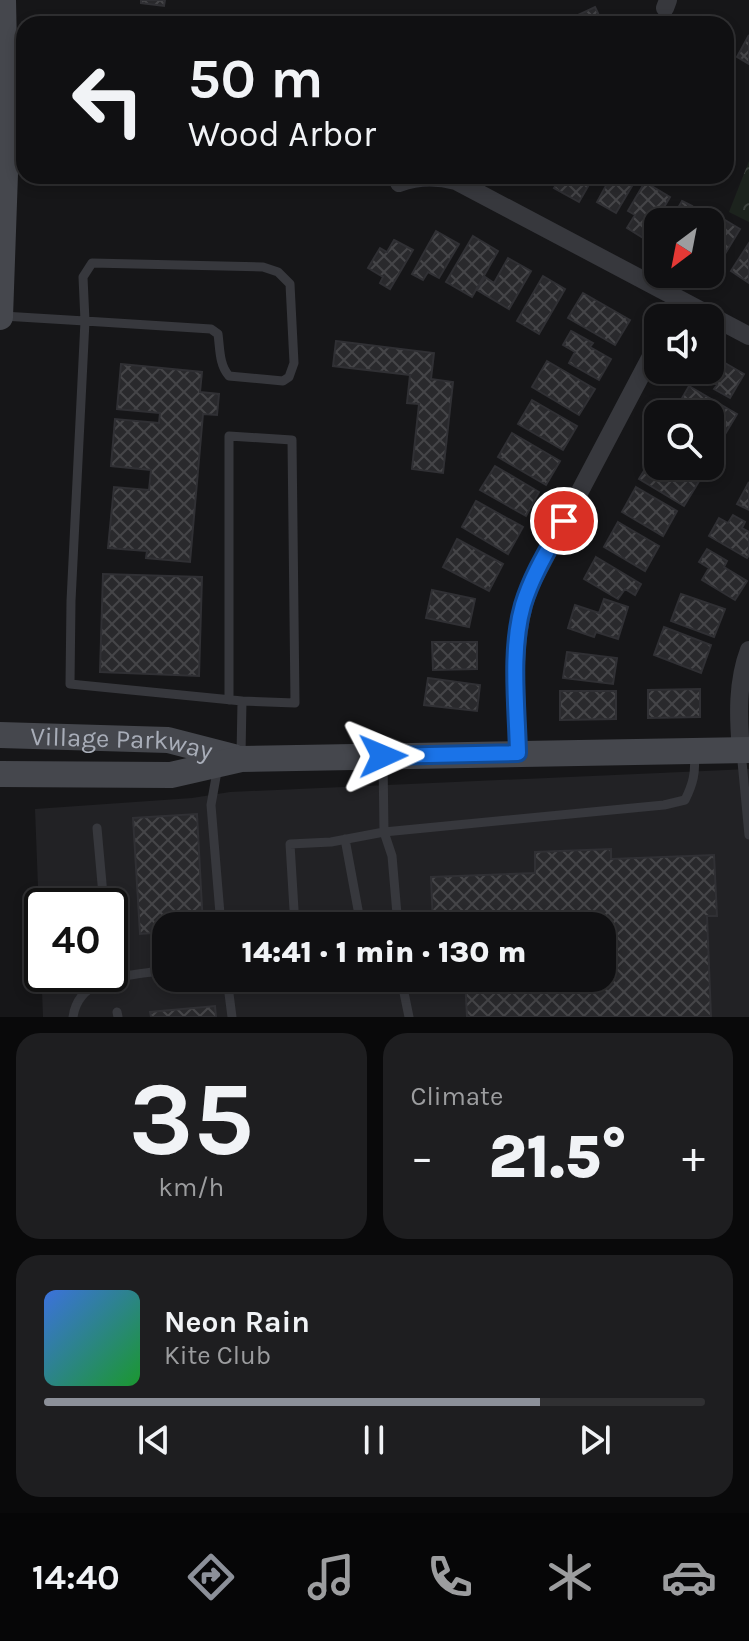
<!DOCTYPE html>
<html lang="en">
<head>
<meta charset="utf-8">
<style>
	body { margin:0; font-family:Karla,sans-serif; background:#1e1e20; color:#f1f3f6; height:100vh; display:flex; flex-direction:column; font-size:30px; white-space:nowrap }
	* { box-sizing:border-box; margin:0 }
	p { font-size:26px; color:#9c9d9f }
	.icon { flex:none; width:44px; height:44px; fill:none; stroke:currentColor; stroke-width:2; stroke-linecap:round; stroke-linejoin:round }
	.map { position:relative; height:1017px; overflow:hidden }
	.side { display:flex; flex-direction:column; gap:16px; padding:16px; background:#09090a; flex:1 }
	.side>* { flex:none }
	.banner { position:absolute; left:16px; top:16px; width:718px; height:168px; border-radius:24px; box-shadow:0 4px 12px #0003,0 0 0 2px #303032; background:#101012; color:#f1f3f6; overflow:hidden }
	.needle { width:52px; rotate:212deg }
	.tools { position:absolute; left:644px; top:208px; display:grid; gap:16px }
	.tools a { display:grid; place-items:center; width:80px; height:80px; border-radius:16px; background:#101012; box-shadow:0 4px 12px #0003,0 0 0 2px #303032; font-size:40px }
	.speed { position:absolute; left:24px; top:888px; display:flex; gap:16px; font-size:40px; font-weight:700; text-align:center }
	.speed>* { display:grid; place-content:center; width:104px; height:104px; border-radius:50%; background:#101012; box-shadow:0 4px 12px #0003,0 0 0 2px #303032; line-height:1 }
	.speed .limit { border:4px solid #111; border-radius:12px; background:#fff; color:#111 }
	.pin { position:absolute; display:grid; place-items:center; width:68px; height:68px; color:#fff; margin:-34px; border:4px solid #fff; border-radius:50%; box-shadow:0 2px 8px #0007 }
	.me { position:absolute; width:88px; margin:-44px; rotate:89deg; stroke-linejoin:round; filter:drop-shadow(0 0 6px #0008) }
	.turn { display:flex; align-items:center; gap:28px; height:168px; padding:0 40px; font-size:36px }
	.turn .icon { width:104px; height:104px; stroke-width:2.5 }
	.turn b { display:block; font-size:56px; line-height:68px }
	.big { font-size:60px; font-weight:800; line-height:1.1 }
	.side .tile { flex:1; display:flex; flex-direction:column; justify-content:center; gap:12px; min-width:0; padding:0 28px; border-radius:24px; background:#1e1e20 }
	.side .dial { align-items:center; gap:0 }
	.dial b { font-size:104px; line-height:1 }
	.song { display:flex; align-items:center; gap:24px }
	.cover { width:96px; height:96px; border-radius:12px; background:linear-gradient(135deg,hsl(220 70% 55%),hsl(130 70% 35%)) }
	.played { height:8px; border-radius:4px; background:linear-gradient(90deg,#8c9099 75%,#303032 75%) }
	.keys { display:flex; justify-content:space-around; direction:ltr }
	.heat { display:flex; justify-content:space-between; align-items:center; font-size:44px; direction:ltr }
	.side .tiles { flex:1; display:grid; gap:16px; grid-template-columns:1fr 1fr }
	.tile:last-child { grid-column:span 2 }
	.trip { position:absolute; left:152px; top:912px; width:464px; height:80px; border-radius:24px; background:#101012; box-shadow:0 4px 12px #0003,0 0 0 2px #303032; font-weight:800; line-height:80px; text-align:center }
	.tab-bar { display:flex; height:128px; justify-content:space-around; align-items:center; background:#060607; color:#9c9d9f }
	.tab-bar .icon { width:56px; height:56px }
	.tab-bar .current { color:#8c9099 }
	.tab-bar b { font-size:36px; color:#f1f3f6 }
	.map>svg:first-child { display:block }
	.built { fill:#222225; fill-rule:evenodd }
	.park { fill:url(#park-crowns) }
	.building { fill:url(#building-cross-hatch); stroke:#303034; stroke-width:2 }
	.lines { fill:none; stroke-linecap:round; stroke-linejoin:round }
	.lane { stroke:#37383d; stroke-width:9 }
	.street { stroke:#37383d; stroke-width:18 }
	.secondary { stroke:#45474d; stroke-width:26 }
	.route-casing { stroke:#114b97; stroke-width:20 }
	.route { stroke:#1a73e8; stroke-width:14 }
	.labels { text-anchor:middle; stroke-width:8; stroke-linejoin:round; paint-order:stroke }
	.street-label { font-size:26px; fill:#a8adb8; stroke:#111113 }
</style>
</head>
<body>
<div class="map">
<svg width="749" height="1017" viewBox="0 0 749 1017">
	<defs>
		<pattern id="park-crowns" width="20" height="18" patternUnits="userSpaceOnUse" patternTransform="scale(2)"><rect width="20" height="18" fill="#1c231d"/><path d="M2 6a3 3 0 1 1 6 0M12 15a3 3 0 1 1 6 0" fill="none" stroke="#3a403c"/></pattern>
		<pattern id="building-cross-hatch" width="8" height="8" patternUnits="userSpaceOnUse" patternTransform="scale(2)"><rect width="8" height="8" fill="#29292c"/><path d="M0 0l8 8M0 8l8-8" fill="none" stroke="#454548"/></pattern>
	</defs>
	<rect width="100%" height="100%" fill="#161618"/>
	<!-- built -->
	<path class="built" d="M749 769V1017H43L35 809 192 798 230 792ZM42 906H110V974H42ZM166 926H602V978H166Z"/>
	<!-- park -->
	<path class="park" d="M749 161V222L729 212Z"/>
	<!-- building -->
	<path class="building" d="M141 0H165L164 6 141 3Z
		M595 7 603 24H559Z
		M749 35V64L737 57Z
		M561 176H594L579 202 554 188Z
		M607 176H638L616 213 597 202 608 182 604 180Z
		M645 182 670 197 645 239 627 228 635 215 628 211Z
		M682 201 692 206 688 212 701 220 700 222H670Z
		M715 214 740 229 714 272 710 269V223Z
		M436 231 459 244 439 278 428 272 423 280 412 274Z
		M473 236 498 251 472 297 446 282Z
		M394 240 413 250 390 289 380 283 383 277 368 268 380 248 387 252Z
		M749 243V283L731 271Z
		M508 258 531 271 509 309 477 290 485 277 494 283Z
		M543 276 565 289 539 334 517 321Z
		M583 293 630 320 615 345 568 318Z
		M571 331 593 343 590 347 611 359 599 380 569 363 575 352 563 345Z
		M336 341 434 353 431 379 453 382 443 473 412 469 419 404 407 403 410 375 333 366Z
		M713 356 744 374 730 398 714 389 717 385 701 376 704 370H710V360Z
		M547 361 595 389 579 415 532 387Z
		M121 364 202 372 200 392 219 394 217 415 203 414 190 562 146 558 147 551 108 548 114 487 149 490 151 470 111 466 115 419 159 423 160 413 117 409Z
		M689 386 737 414 721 441 717 439 715 442 710 439V414H678L674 412Z
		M532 400 577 426 563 450 518 424Z
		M512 433 560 461 546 485 498 457Z
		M653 456 658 459V466H670L676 470 679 466H692L704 473 684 506 639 479Z
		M495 466 539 492 526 516 480 490Z
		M749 482V510L737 504Z
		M636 487 677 511 663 536 622 512Z
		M476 501 523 527 508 554 462 527Z
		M733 515 745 522 742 528 749 532V555L747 558 709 536 719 518 728 523Z
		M618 522 659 546 645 571 604 547Z
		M457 539 503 564 489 591 443 567Z
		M707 549 727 561 724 567 747 581 735 600 702 580 709 568 699 562Z
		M596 557 641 584 635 595 625 589 618 599 584 579Z
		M103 574 202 577 199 676 100 672Z
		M432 590 475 599 469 627 426 618Z
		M681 594 725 609 714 637 671 621Z
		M604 599 628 607 618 639 596 632 594 637 568 628 575 605 599 613Z
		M664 627 711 645 701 673 654 655Z
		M432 642H477V669L433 670Z
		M567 652 617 658 613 684 563 678Z
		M428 678 480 685 477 711 424 705Z
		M700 689V717L648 718V690Z
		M560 691H616V719L560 720Z
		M197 814 203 926H166V932L140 934 133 818Z
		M611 849V859L714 855 717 916H707L711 1017H467L465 978H602V926H433L431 877 535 873V852Z
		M215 1006 216 1017H151L150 1012Z"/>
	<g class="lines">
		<!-- lane -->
		<path class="lane" d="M92 263 263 267 278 272 290 284 294 363 289 377 283 381 229 376C219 365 220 348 218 334L211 329 85 321 83 277Z
			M3 316 85 321 71 601 70 684 242 701 241 755
			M229 700V436L292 440 295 703 242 701
			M741 751 749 835
			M383 759 384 832 392 856 398 926
			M218 766 211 805 221 926
			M97 828 104 906
			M345 839 361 926
			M295 926 290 844 331 842 384 832 664 805 685 800C693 784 696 772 694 755
			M227 978 232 1017
			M401 978 409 1017
			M117 1012 118 1017
			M73 1017C79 974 132 976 166 970"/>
		<!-- street -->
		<path class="street" d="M665 8 668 0
			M399 183C418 176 437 176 456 181L749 336
			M671 318 681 300
			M741 750C738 716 737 682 749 650
			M518 753C517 697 510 642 529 588L658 343"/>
		<!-- secondary -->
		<g class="secondary">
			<path d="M0 317 6 145 3 0"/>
			<path id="s1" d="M0 735 168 740 234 757"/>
			<path d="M0 774 171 775 241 759 749 750"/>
		</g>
	</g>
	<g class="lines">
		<defs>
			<path id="route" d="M383 756 518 753C517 706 510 650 523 605 532 575 549 548 564 521"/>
		</defs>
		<!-- route casing -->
		<use href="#route" class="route-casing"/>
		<!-- route -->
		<use href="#route" class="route"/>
	</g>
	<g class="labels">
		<!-- street labels -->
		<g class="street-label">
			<text dy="9" stroke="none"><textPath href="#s1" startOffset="122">Village Parkway</textPath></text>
		</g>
	</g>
</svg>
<div class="tools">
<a><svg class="needle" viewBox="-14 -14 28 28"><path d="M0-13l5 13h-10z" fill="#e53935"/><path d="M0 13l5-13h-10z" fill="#9c9d9f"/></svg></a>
<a><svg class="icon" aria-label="sound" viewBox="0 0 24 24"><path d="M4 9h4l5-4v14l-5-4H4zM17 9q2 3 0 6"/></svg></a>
<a><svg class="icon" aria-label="search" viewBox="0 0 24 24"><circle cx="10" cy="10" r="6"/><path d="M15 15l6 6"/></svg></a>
</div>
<div class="speed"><div class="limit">40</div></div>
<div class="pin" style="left:564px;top:521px;background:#d93025"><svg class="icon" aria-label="arrive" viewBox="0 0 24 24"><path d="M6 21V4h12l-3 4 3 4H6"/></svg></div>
<svg class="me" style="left:383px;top:756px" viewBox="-20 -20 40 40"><path d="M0-17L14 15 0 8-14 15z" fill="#1a73e8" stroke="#fff" stroke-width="4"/></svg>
<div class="trip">14:41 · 1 min · 130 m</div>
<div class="banner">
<div class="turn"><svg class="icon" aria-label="left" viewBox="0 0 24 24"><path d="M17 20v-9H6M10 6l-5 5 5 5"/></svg><div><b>50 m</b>Wood Arbor</div></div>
</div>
</div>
<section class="side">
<div class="tiles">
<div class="tile dial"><b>35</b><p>km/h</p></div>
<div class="tile"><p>Climate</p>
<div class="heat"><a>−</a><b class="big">21.5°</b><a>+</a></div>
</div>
<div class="tile">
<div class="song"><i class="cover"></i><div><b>Neon Rain</b><p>Kite Club</p></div></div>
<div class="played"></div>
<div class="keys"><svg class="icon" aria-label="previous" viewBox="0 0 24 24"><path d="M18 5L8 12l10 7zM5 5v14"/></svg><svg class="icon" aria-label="pause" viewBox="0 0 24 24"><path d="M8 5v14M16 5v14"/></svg><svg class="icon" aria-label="next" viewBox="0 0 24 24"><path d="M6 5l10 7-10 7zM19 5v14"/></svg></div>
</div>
</div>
</section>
<nav class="tab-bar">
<b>14:40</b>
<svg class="icon current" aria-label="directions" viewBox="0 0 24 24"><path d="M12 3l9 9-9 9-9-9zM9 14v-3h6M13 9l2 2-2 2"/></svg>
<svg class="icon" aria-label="music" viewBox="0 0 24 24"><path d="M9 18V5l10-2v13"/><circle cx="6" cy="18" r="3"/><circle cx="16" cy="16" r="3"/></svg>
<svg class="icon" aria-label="phone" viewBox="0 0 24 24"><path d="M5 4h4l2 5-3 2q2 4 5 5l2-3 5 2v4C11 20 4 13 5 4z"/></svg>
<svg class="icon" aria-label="climate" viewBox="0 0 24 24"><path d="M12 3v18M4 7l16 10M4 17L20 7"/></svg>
<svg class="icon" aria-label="car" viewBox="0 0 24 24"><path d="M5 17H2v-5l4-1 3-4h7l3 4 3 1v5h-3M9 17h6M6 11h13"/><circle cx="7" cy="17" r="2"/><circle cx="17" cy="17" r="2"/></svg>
</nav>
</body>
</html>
